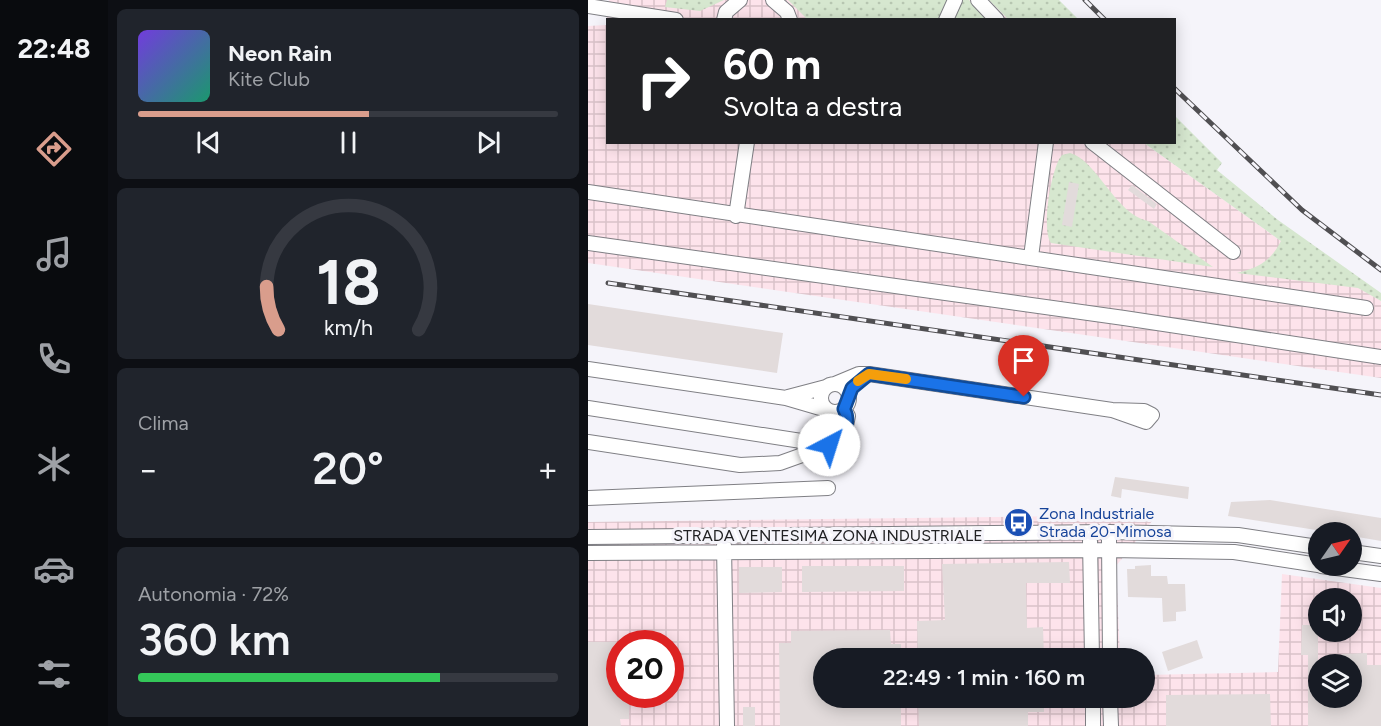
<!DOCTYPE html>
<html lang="it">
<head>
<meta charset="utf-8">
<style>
	body { margin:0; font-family:Figtree,sans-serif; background:#20242c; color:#f1f3f6; height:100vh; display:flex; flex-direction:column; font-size:22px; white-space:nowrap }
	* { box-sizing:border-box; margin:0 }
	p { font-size:20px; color:#9ea1a6 }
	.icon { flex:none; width:33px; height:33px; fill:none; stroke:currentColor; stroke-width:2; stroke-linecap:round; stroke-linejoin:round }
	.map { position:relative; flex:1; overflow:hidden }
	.side { display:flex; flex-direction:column; gap:9px; padding:9px; background:#0d0f14; width:480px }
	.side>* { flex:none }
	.banner { position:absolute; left:18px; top:18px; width:570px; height:126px; border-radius:0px; box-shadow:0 3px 15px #0003; background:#202124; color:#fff; overflow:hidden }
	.needle { width:39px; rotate:56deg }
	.fabs { position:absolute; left:720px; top:522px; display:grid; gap:12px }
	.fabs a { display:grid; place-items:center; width:54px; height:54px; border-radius:50%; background:#171b24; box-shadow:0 3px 15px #0003; font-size:30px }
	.speed { position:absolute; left:18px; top:630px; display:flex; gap:12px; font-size:30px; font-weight:700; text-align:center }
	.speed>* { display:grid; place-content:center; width:78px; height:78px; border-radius:50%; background:#171b24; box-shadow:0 3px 15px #0003; line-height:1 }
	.speed .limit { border:9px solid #d22; background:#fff; color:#111 }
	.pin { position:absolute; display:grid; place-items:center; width:51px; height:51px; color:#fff; margin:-62px -26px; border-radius:50% 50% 50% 0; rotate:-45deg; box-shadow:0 0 6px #0007 }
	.pin .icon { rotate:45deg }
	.me { position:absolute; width:66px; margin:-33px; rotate:40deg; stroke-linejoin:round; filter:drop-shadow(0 0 4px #0008) }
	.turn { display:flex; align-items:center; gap:21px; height:126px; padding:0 18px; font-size:27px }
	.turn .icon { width:78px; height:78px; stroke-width:2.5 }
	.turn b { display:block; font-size:42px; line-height:51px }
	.big { font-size:45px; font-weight:600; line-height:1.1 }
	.side .tile { flex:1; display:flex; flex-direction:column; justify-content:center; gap:9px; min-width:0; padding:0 21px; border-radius:9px; background:#20242c }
	.side .dial { align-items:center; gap:0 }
	.dial svg { height:156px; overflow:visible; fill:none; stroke:#363941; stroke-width:7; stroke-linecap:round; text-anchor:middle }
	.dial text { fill:#f1f3f6; stroke:none }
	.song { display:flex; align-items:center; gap:18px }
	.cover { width:72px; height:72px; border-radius:9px; background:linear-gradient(135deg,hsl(260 70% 55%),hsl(160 70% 35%)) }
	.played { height:6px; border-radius:3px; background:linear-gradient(90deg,#d99d8c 55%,#363941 55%) }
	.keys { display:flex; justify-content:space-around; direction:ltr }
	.heat { display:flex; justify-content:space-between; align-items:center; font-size:33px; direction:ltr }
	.charge { height:9px; border-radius:4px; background:linear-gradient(90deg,#34c759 72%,#363941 0) }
	.trip { position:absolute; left:225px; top:648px; width:342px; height:60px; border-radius:30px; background:#171b24; box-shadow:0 3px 15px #0003; font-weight:600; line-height:60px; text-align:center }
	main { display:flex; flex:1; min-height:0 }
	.menu { display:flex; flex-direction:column; width:108px; justify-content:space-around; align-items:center; background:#090b0e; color:#9ea1a6 }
	.menu .icon { width:42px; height:42px }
	.menu .active { color:#d99d8c }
	.menu b { font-size:27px; color:#f1f3f6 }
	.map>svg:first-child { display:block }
	.industrial { fill:url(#industrial-grid); fill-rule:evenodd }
	.grass { fill:url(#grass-dots) }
	.building { fill:#e2dbdb }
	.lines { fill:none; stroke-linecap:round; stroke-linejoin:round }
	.minor-casing { stroke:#7f7f84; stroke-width:16 }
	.minor { stroke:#fff; stroke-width:14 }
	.rail-casing { stroke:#504f52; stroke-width:5 }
	.rail { stroke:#f5f4fa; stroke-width:3; stroke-dasharray:9; stroke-linecap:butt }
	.route-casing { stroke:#114b97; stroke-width:15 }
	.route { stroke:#1a73e8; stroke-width:10 }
	.slow { stroke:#f59e0b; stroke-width:10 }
	.labels { text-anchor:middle; stroke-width:6; stroke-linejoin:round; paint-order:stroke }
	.transit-label { font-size:16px; fill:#164399; stroke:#f5f4fa; text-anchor:start }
	.street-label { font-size:16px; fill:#212123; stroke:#f5f4fa }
</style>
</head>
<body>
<main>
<nav class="menu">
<b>22:48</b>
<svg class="icon active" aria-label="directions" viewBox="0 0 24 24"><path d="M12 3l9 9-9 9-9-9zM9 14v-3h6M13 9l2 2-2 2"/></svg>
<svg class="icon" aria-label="music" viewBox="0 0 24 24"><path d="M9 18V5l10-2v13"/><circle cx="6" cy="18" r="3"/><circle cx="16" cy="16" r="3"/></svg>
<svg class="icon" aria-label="phone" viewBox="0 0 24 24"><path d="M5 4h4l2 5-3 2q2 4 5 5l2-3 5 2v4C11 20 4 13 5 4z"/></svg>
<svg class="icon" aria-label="climate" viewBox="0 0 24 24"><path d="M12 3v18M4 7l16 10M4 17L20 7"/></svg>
<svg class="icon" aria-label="car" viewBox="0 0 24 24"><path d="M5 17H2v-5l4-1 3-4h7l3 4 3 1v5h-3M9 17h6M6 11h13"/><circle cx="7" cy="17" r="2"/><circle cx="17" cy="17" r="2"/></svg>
<svg class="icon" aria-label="filters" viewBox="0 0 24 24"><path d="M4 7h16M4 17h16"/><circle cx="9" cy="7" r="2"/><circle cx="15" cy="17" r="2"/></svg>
</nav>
<section class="side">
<div class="tile">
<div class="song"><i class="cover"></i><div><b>Neon Rain</b><p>Kite Club</p></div></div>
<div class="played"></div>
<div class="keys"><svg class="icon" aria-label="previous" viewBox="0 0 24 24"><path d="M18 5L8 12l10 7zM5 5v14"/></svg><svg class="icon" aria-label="pause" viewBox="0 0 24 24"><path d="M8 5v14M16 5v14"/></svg><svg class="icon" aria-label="next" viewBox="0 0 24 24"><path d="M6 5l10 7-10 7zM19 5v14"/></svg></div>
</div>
<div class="tile dial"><svg viewBox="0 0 100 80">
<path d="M14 69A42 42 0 1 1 86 69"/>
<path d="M14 69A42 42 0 0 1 8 47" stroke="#d99d8c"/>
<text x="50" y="56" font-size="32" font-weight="700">18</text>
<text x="50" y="72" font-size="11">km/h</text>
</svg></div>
<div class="tile"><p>Clima</p>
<div class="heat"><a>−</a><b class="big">20°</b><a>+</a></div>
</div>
<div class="tile"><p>Autonomia · 72%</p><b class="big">360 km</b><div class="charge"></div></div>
</section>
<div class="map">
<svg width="793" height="726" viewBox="0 0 793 726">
	<defs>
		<pattern id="industrial-grid" width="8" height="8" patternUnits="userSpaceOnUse" patternTransform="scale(1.5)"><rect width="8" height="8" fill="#fde3eb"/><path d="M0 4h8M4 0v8" fill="none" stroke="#d9c2c9"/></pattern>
		<pattern id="grass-dots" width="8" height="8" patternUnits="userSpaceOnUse" patternTransform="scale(1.5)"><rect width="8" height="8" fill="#d6e7cf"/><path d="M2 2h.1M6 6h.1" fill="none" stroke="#b7c6b1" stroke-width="1.8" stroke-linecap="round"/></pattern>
	</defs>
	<rect width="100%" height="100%" fill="#f5f4fa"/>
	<!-- industrial -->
	<path class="industrial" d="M21 0H401L420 19 20 20V142L556 143 693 241 793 301V378L0 263V26L18 25Z
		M569 515 528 566 532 658H236V698H556L557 675 690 672 694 574 793 588V726H0V522ZM730 598H764V632H730ZM32 644H82V694H32ZM730 664H764V698H730Z"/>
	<!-- grass -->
	<path class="grass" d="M79 0H136L112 11 77 7Z
		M200 0H361L350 20 219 19Z
		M374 0H381L400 19 366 20Z
		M401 0H471L490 19H420Z
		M587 116 634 163 629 170 690 220 793 293V301L770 288 649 273C670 268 683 261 693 241L556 143 586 142Z
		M482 153C508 159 528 215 560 221L625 267 463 243C453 230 463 167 474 155Z"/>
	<!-- building -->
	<path class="building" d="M481 182 491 184 484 227 474 225Z
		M544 185 569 204 566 209 540 190Z
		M0 304 195 333 189 373 0 345Z
		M527 477 601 487 600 499 534 489 533 498 523 496Z
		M682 500 793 518V541L764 536V532H741L640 516 643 502Z
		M481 562 482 583H438L439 628 455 627 456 658H330L329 621 357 620 354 564Z
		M563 565V576H579L580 584H597L598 611 588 612V621L575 622 574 598 540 597 539 569H547V566Z
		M214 566H316V591L214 592Z
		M151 567H194V592L151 593Z
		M714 625H730V698H764V664H754V654L779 653V665H793V726H720V655H713Z
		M302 630 303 644H313V658H236V698H313V726H192L191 643H203V631Z
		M609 640 615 658 580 671 574 652Z
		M0 642H32V694H41V719H32L33 726H0Z
		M682 694 683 726H578V695Z
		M330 698H456V712H440V726H331Z
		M155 707H167V726H155Z"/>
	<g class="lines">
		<defs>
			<path id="minor" d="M185 0 199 12 202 20
				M390 0 409 20
				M0 6 88 20
				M136 20 138 12 152 0
				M358 20 367 0
				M504 142 645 252
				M0 192 778 308
				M148 216 159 142
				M0 243 536 318 793 357
				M443 257 458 142
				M0 369 198 398 239 410
				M247 384 271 374H281L524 410 556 411 564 415 558 422 524 410
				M233 398a14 14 0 1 1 28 0a14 14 0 1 1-28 0Z
				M200 397 238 387
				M0 408 239 445
				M0 442 152 465 192 463 248 443 258 426 260 416 256 409
				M0 498 240 488
				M0 537 521 532 650 535 730 547
				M521 540 522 658
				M502 541 504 658
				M136 545 139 726
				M764 552 793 556
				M0 553 521 550 646 552 730 565
				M733 566 793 574
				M505 698V726
				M522 698 523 726"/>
		</defs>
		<!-- minor casing -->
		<use href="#minor" class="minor-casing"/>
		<!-- minor -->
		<use href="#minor" class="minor"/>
		<defs>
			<path id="rail" d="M497 0 517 20
				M586 88 714 210 793 270
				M20 283 793 395"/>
		</defs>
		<!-- rail casing -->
		<use href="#rail" class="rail-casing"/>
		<!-- rail -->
		<use href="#rail" class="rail"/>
	</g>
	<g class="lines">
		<defs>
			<path id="route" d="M241 445 248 443C256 432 263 422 256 409L264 388 281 374 436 397"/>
		</defs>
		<!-- route casing -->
		<use href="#route" class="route-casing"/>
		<!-- route -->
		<use href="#route" class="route"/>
		<!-- slow -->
		<path class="slow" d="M270 381 281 374 318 379"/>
	</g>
	<!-- icons -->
	<defs>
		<symbol id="bus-disc" viewBox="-11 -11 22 22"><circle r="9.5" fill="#1a4fb4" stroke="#f5f4fa"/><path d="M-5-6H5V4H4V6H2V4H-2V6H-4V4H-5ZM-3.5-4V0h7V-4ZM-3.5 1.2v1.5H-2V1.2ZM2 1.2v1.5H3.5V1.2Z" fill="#fff"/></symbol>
	</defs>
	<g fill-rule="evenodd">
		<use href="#bus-disc" x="414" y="506" width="33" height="33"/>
	</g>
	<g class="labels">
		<!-- transit labels -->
		<g class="transit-label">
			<text x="451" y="519">Zona Industriale<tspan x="451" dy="18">Strada 20-Mimosa</tspan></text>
		</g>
		<!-- street labels -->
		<g class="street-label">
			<text x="240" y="541">STRADA VENTESIMA ZONA INDUSTRIALE</text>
		</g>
	</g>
</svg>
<div class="fabs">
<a><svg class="needle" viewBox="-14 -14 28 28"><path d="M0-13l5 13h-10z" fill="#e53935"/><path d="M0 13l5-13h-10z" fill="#9ea1a6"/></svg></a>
<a><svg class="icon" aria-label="sound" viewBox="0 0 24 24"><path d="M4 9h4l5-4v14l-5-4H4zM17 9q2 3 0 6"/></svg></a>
<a><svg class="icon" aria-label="layers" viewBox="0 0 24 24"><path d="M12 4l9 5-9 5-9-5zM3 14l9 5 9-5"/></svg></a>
</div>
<div class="speed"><div class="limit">20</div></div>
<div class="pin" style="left:436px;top:397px;background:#d93025"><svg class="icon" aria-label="arrive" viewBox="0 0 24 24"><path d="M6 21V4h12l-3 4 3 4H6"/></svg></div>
<svg class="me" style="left:241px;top:445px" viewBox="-20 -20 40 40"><circle r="19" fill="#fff"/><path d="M0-13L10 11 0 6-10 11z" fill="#1a73e8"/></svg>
<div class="trip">22:49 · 1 min · 160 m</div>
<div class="banner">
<div class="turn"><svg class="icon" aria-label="right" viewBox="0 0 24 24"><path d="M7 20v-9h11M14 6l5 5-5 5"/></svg><div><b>60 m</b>Svolta a destra</div></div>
</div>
</div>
</main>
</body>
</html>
